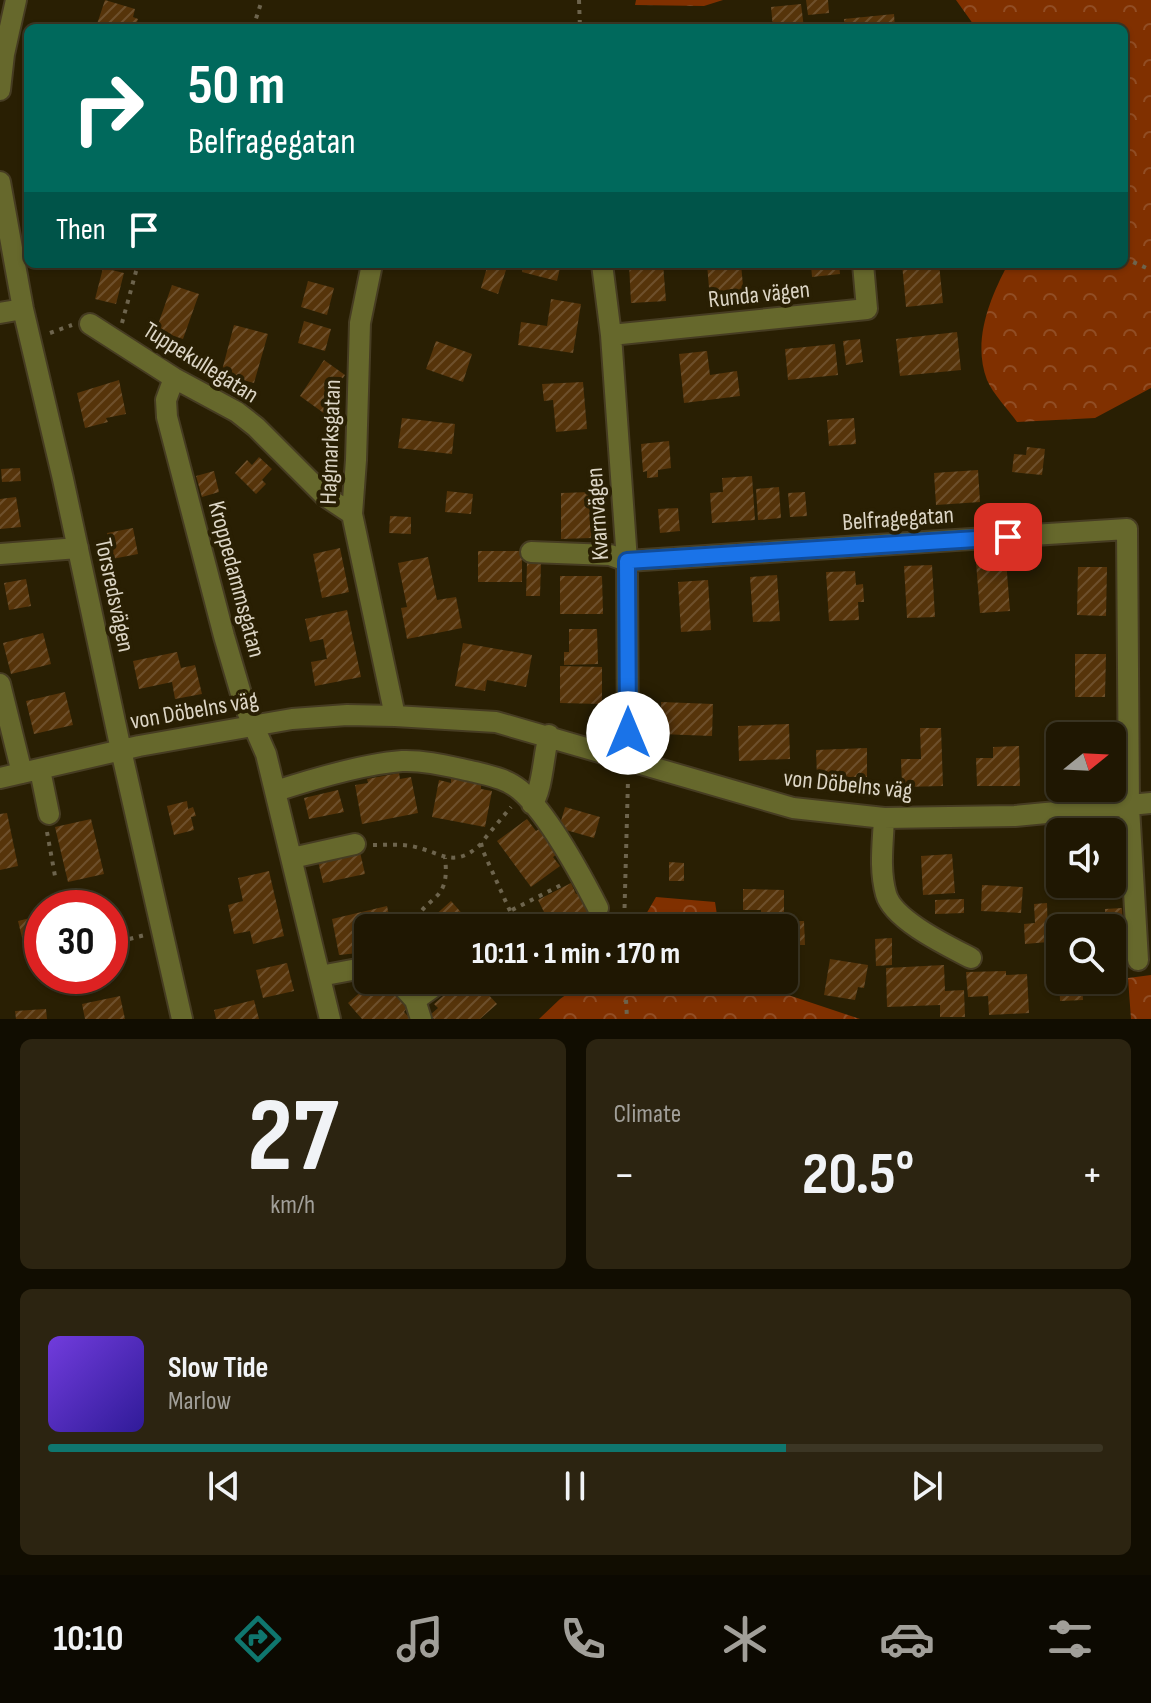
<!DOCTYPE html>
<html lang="en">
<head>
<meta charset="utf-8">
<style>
	body { margin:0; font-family:"Sofia Sans Condensed",sans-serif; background:#2c2411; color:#f1f3f6; height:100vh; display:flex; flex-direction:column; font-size:30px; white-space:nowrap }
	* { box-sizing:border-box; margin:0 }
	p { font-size:26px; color:#a19f99 }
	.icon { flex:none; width:44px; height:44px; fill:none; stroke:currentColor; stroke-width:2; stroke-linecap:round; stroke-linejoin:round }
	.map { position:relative; height:1019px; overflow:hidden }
	.side { display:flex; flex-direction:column; gap:20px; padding:20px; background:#110d01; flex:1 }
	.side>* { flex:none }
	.guide { position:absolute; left:24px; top:24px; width:1104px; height:244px; border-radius:12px; box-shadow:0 2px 6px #0004,0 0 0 2px #3c3624; background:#00695c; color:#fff; overflow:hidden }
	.needle { width:52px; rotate:72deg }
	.buttons { position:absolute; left:1046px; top:722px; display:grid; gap:16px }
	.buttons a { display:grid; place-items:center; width:80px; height:80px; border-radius:12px; background:#1f1702; box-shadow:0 2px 6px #0004,0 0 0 2px #3c3624; font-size:40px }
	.speed { position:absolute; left:24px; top:890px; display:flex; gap:16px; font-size:40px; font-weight:700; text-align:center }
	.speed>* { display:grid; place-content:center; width:104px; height:104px; border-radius:50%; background:#1f1702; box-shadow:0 2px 6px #0004,0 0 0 2px #3c3624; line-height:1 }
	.speed .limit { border:12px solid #d22; background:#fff; color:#111 }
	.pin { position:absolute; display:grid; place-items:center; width:68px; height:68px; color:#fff; margin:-34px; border-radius:16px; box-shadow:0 4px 12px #0006 }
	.me { position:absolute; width:88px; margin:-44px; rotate:0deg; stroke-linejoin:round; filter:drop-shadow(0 0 6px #0008) }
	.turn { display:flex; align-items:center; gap:28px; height:168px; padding:0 32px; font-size:36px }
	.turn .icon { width:104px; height:104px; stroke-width:2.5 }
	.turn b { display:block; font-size:56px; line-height:68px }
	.then { display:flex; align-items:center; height:76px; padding:0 32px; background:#0003; gap:16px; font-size:30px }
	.big { font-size:60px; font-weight:700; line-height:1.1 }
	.side .card { flex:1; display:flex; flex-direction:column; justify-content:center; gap:12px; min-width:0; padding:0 28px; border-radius:12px; background:#2c2411 }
	.side .dial { align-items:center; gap:0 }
	.dial b { font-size:104px; line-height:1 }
	.song { display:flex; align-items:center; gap:24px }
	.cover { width:96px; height:96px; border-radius:12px; background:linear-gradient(135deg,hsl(260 70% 55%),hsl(250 70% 35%)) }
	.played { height:8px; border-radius:4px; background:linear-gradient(90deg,#0f766e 70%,#3c3624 70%) }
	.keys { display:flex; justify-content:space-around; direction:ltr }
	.heat { display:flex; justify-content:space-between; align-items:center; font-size:44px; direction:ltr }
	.side .tiles { flex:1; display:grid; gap:20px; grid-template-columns:1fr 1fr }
	.card:last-child { grid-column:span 2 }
	.trip { position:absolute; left:354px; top:914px; width:444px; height:80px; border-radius:12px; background:#1f1702; box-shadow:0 2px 6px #0004,0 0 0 2px #3c3624; font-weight:700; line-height:80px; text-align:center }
	.menu { display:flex; height:128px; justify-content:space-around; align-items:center; background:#0c0901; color:#a19f99 }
	.menu .icon { width:56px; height:56px }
	.menu .selected { color:#0f766e }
	.menu b { font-size:36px; color:#f1f3f6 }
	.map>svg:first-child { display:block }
	.forest { fill:url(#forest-crowns) }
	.building { fill:url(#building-hatch) }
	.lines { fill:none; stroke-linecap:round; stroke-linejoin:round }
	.minor-casing { stroke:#463c22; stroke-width:24 }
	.path { stroke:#6d644d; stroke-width:4; stroke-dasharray:4 6; stroke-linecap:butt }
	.minor { stroke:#66682c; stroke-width:20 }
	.route-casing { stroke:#114b97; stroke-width:20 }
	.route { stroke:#1a73e8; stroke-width:14 }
	.labels { text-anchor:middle; stroke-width:8; stroke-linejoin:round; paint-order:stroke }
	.street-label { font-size:24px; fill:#dcd5c5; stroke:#291f03 }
</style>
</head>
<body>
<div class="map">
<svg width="1151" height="1019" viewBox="0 0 1151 1019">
	<defs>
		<pattern id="forest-crowns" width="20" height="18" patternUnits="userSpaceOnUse" patternTransform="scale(2)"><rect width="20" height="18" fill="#803000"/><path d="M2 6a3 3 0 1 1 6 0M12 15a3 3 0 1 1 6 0" fill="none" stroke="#914d24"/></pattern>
		<pattern id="building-hatch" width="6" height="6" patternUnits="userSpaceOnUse" patternTransform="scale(2)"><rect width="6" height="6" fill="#56340a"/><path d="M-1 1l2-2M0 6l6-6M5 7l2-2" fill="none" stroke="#6e502c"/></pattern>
	</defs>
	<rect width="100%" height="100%" fill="#291f03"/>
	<!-- forest -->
	<path class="forest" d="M636 0H723L704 6 635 5Z
		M956 0H1151V388L1095 418 1017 422C1008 409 993 394 987 380 972 341 990 298 1008 264H1124V28H976Z
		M656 897 715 902 719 928H638Z
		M1151 975V1019H1131L1128 978Z
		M587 980H743L860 1019H539L560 999Z"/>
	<!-- building -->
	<path class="building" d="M105 0 135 9 133 17 138 19 135 28H110L97 24Z
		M806 0H828L829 13 808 15Z
		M801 4 804 28H773L771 7Z
		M894 14 895 28H845L844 19Z
		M488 264H508L498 294 481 288Z
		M524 264H561L557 281 522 272Z
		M629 264H663L666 301 631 303Z
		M707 264H741L744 297 710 300Z
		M811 264H839L840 274 812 277Z
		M902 264H939L943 303 906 307Z
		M103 268 124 273 116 304 95 299Z
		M308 281 334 288 327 315 301 307Z
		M172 285 199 294 183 339 156 330Z
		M551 299 581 304 573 353 518 345 521 322 547 326Z
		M304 321 331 329 325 351 298 343Z
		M234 325 268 334 254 383 221 374Z
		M957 332 961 370 900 376 896 339Z
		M860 339 863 362 846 365 843 341Z
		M436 341 472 354 463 382 426 369Z
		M835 344 838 375 788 380 785 349Z
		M707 351 710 375 737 371 740 396 684 403 679 354Z
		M324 360 345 375 332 394 336 397 325 414 300 396Z
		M119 380 126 414 106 418 108 422 85 428 77 393Z
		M583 382 587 429 556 432 553 400 544 401 542 384Z
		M402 418 455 424 452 454 398 448Z
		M854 418 856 444 829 446 827 420Z
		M669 441 671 468 658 470V477L647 478V471L643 472 641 444Z
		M1027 447 1045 449 1042 475 1012 472 1014 454 1026 455Z
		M259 457 272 469 262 480 266 484 256 494 235 473 247 460 252 465Z
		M20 468 21 481 2 482 1 469Z
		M978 470 980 502 936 505 934 473Z
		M214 471 219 492 202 497 196 476Z
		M752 476 755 520 712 523 710 493 723 492 722 478Z
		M779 487 781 518 758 520 756 489Z
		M447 491 473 494 471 514 445 512Z
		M591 492 592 538 561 539V493Z
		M805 492 807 516 790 517 788 493Z
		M16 497 21 527 0 529V499Z
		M678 508 680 531 660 533 658 509Z
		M390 516 411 517V534L389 533Z
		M133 528 138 554 112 559 107 533Z
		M340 548 349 592 322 598 313 554Z
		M478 551H522V582H478Z
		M428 557 437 600 456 597 462 628 407 639 401 608 407 607 398 563Z
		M1006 560 1010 611 980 613 976 562Z
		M527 563 541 564 540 596H526Z
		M932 565 935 617 907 618 904 566Z
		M1078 567H1107L1106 616 1077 615Z
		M855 571 856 585 863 584 864 602H858L859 620 829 621 826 572Z
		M777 575 780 621 753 622 750 577Z
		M560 576H602L603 614H560Z
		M26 579 31 606 9 610 4 583Z
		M708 580 711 630 681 632 678 582Z
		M347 610 361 677 315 686 311 662 327 659 323 639 310 642 305 619Z
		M569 629H597L598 664 564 665V652H569Z
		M43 633 51 664 11 674 3 643Z
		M463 643 532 655 526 687 487 680 485 691 455 686Z
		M177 652 181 668 195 665 202 694 175 699 172 682 139 689 133 661Z
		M1075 654H1106L1105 697H1075Z
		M560 666 602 667V704L560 703Z
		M65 692 73 725 34 734 26 701Z
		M661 702 713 704 712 736 660 734Z
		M1077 722 1104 723V736H1076Z
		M789 724 790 759 739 761 738 726Z
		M920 728H941L943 786 902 787 901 759H921Z
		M1019 746 1020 786H977L976 758H993V747Z
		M867 748V777H817L816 750Z
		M399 773 400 779 411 777 418 813 362 824 355 785 368 783 367 779Z
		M451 778 481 784V789L492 791 485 827 432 817 439 780 451 783Z
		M338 790 344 812 309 819 304 798Z
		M187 801 188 809 193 807 196 816 191 817 194 830 174 835 167 806Z
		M565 807 600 817 594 838 559 828Z
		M7 813 18 866 0 870V814Z
		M91 819 104 874 68 882 55 827Z
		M527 819 536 831 539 829 557 854 553 857 560 866 531 887 497 841Z
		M1112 845H1120L1121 861 1112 862Z
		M360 852 365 874 323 883 318 861Z
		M952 854 955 893 923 895 921 856Z
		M669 862 684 863V881H669Z
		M269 871 284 936 253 944 250 931 234 934 228 905 243 901 238 878Z
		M571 883 576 894 581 892 596 922 592 924 593 928H552L538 900Z
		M982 885 1023 887 1021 913 981 911Z
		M743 889 784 890V928H761V910H743Z
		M964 899V913L935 914V900Z
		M451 901 475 928H424L423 926Z
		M1047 903 1048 942 1025 944 1024 924 1035 923 1034 904Z
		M387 906 392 928H368V952L339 955 332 919Z
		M1122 908 1123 932H1112V928H1106L1105 909Z
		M42 915V946L25 950 18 921Z
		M793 921H804L805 945H793Z
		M892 938V965L876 966 875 939Z
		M830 959 868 965 864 988 858 987 855 1000 824 995Z
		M287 963 294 991 263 998 256 970Z
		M944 965 945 991 964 990 965 1017H940V1005L887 1007 886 968Z
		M1006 971V975L1027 974 1029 1013 989 1015 988 996 968 997 966 972Z
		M374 980 383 986 387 984 407 1008 404 1012 411 1019H362L348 1003Z
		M469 980H475L497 1004 480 1019H434L430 1015 438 1008 434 1004 459 982 462 986Z
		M1059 980H1082L1083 1000 1060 1001Z
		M120 996 125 1019H85L82 1004Z
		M254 1000 259 1019H216L214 1010Z
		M46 1009 47 1019H16L15 1011Z"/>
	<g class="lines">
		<defs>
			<path id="minor" d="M0 90 4 54 16 0
				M0 182 23 309 63 479 121 750 182 1019
				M372 264 360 323 356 460 352 514 395 716
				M602 264 611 335 627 561 628 762
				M0 313 23 309
				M90 324 174 378 237 412 256 427 325 496 352 514
				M611 335 867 309 863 264
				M174 378 166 400 167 417 224 636 244 704 266 754 330 1019
				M531 552 610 555 627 561 1127 529 1129 807 1138 960
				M0 554 78 548
				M0 684 22 773
				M40 770 49 814
				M0 778 139 746 292 719 347 715 395 716 496 722 793 808 884 818 1015 816 1151 803
				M276 791C313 779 363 764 402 761 426 760 451 767 475 772 491 776 507 779 520 790 548 814 581 875 598 908
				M532 804C543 790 543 755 549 735
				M884 818C883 843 879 869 886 894 893 920 948 946 971 958
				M292 858 355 844
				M320 976 368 967
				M397 980 415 1000 421 1019
				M415 1000 443 980"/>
		</defs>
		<!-- minor casing -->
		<use href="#minor" class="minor-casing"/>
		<!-- path -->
		<path class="path" d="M579 0 580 28
			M253 28 262 0
			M1124 258 1151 270
			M122 323 138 264
			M50 333 72 325
			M47 832 55 876
			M373 845C386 845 399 844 411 846 442 852 453 870 481 844
			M510 911 483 851 481 843 511 807
			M413 928C423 893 451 906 445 858
			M515 928 510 911 565 883
			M624 928 628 780
			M110 944 145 935
			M625 980 627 1019"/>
		<!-- minor -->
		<use href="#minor" class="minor"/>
	</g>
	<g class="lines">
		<defs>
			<path id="route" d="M628 733 627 561 1008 537"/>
		</defs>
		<!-- route casing -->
		<use href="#route" class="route-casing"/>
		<!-- route -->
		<use href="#route" class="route"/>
	</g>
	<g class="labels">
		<!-- street labels -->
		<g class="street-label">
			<text transform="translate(759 294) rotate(-6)" y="8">Runda vägen</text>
			<text transform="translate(201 362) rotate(32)" y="8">Tuppekullegatan</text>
			<text transform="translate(330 442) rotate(-88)" y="8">Hagmarksgatan</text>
			<text transform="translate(597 514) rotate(-94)" y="8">Kvarnvägen</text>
			<text transform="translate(898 518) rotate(-4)" y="8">Belfragegatan</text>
			<text transform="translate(237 579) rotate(75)" y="8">Kroppedammsgatan</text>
			<text transform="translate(115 595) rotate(78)" y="8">Torsredsvägen</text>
			<text transform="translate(194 710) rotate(-10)" y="8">von Döbelns väg</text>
			<text transform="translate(848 784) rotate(6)" y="8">von Döbelns väg</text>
		</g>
	</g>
</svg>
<div class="buttons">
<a><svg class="needle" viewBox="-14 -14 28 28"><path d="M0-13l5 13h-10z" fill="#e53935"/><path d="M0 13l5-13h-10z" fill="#a19f99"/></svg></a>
<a><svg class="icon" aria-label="sound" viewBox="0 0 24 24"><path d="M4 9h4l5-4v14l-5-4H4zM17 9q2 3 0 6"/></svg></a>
<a><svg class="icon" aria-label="search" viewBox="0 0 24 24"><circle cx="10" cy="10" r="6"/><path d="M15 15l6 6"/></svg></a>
</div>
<div class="speed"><div class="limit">30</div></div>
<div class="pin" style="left:1008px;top:537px;background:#d93025"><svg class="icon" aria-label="arrive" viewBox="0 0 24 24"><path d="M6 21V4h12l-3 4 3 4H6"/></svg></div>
<svg class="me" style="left:628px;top:733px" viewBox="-20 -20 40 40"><circle r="19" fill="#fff"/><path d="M0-13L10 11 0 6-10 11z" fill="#1a73e8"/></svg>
<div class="trip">10:11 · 1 min · 170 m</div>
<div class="guide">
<div class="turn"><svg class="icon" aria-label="right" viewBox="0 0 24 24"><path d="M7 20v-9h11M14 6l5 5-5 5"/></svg><div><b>50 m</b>Belfragegatan</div></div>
<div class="then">Then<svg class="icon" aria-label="arrive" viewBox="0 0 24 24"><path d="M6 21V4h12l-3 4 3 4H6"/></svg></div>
</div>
</div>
<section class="side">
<div class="tiles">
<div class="card dial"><b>27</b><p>km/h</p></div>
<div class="card"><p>Climate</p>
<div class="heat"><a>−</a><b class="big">20.5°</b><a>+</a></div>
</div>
<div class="card">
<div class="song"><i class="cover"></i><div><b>Slow Tide</b><p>Marlow</p></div></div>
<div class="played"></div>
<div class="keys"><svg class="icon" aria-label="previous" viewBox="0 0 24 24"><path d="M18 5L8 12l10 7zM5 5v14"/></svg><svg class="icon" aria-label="pause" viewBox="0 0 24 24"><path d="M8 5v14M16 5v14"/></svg><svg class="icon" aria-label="next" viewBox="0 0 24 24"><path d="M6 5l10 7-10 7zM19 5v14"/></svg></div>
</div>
</div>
</section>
<nav class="menu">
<b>10:10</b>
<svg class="icon selected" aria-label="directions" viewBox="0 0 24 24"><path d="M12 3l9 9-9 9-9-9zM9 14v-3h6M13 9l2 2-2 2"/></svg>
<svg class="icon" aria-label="music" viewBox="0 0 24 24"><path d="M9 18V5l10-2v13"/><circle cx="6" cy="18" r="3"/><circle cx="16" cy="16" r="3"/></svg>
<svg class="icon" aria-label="phone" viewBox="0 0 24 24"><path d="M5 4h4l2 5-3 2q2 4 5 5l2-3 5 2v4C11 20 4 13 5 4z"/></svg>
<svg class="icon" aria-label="climate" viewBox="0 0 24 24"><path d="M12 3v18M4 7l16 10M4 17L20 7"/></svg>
<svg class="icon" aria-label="car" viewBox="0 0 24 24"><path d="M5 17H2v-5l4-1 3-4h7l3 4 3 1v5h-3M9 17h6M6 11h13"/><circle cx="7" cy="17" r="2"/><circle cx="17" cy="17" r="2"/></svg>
<svg class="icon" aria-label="filters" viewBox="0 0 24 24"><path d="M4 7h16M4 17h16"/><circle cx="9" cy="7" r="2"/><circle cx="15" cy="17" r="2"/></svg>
</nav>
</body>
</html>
